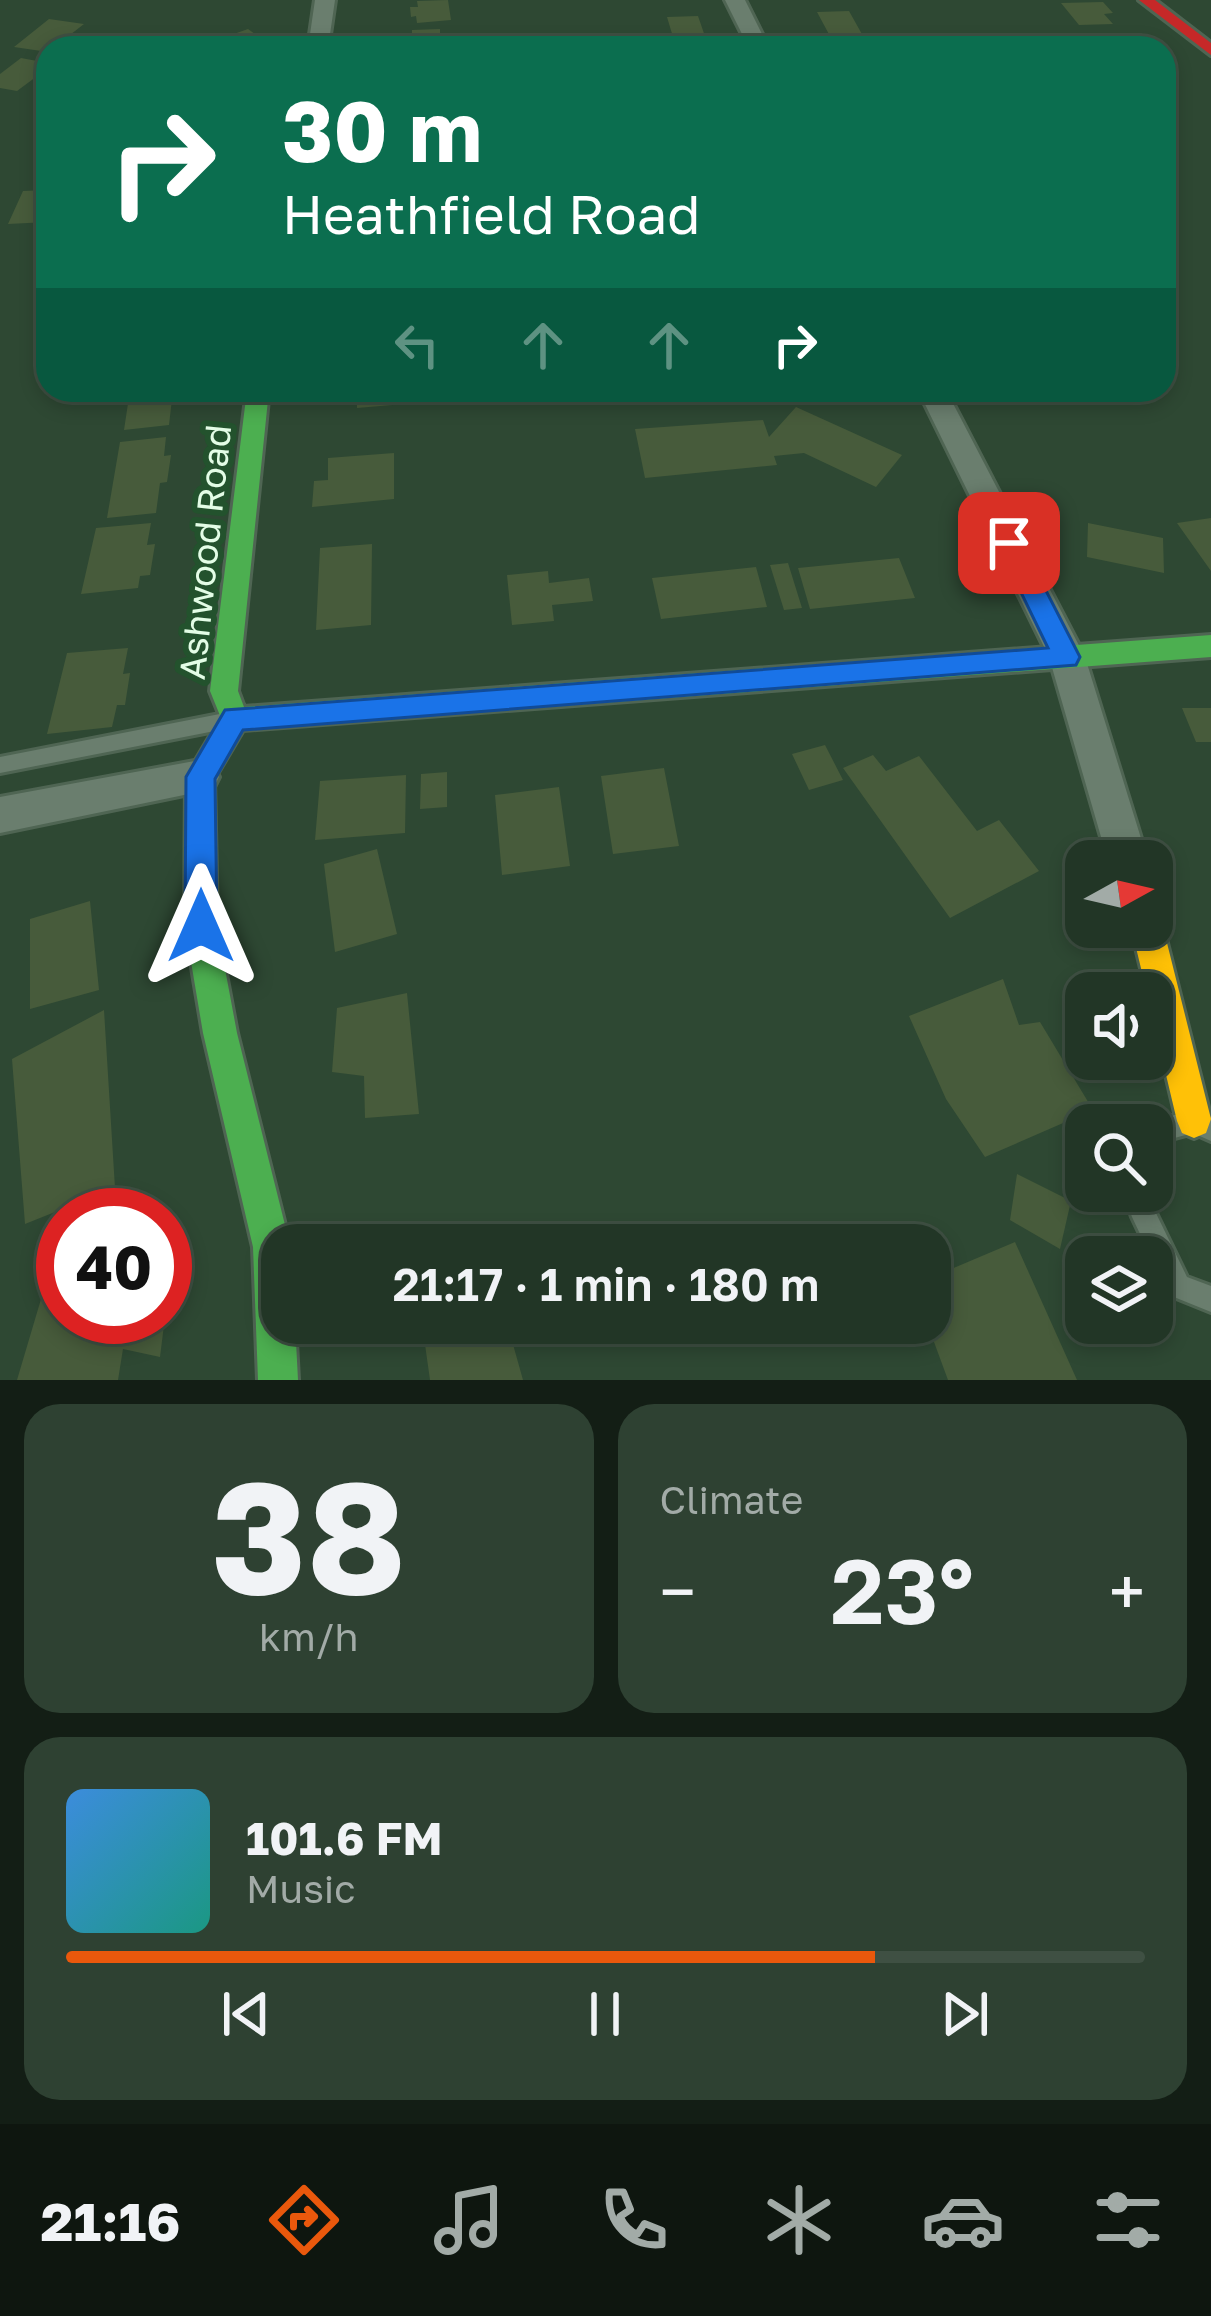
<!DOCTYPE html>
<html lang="en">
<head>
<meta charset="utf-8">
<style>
	body { margin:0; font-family:"Golos Text",sans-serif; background:#2e4132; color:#f1f3f6; height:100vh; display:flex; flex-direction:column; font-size:45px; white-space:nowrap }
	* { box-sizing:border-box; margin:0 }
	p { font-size:39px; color:#a2aba7 }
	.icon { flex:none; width:66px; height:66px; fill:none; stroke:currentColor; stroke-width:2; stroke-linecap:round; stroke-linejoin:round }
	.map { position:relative; height:1380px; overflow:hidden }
	.details { display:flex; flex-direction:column; gap:24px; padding:24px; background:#131e15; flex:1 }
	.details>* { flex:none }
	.banner { position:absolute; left:36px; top:36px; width:1140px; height:366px; border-radius:36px; box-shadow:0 6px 18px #0003,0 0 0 3px #3f5043; background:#0b6e4f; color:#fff; overflow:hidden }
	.needle { width:78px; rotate:82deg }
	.fabs { position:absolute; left:1065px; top:840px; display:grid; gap:24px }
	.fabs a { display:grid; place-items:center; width:108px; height:108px; border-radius:24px; background:#223626; box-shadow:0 6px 18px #0003,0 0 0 3px #3f5043; font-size:60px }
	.speed { position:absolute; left:36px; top:1188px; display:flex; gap:24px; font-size:60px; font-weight:700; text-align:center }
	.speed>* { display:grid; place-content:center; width:156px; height:156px; border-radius:50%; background:#223626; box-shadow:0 6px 18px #0003,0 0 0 3px #3f5043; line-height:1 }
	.speed .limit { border:18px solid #d22; background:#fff; color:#111 }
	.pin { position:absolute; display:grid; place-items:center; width:102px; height:102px; color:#fff; margin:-51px; border-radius:24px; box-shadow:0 6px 18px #0006 }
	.me { position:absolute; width:132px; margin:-66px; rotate:0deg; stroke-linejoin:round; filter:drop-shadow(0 0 9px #0008) }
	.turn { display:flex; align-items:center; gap:42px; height:252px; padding:0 48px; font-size:54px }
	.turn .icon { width:156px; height:156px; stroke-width:2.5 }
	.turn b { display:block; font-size:84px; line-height:102px }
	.lanes { display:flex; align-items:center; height:114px; padding:0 48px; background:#0003; justify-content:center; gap:60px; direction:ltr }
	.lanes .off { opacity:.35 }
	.big { font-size:90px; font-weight:600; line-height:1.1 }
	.details .card { flex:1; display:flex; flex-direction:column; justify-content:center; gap:18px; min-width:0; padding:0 42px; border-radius:36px; background:#2e4132 }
	.details .dial { align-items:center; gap:0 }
	.dial b { font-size:156px; line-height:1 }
	.song { display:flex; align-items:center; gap:36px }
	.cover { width:144px; height:144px; border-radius:18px; background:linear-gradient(135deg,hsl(210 70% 55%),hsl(170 70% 35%)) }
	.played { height:12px; border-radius:6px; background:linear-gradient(90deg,#ea580c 75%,#3f5043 75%) }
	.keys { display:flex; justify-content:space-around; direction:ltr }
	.heat { display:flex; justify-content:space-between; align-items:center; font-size:66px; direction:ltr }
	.details .tiles { flex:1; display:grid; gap:24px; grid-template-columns:1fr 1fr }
	.card:last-child { grid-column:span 2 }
	.trip { position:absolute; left:261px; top:1224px; width:690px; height:120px; border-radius:36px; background:#223626; box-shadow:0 6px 18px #0003,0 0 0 3px #3f5043; font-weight:600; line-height:120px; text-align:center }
	.menu { display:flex; height:192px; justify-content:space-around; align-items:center; background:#0e160f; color:#a2aba7 }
	.menu .icon { width:84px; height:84px }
	.menu .selected { color:#ea580c }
	.menu b { font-size:54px; color:#f1f3f6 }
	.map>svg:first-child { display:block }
	.building { fill:#475b3b }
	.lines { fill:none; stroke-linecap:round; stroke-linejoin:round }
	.lane-casing { stroke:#4f6553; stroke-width:6 }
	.street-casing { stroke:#4f6553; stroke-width:6 }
	.fast-casing { stroke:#4f6553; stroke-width:6 }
	.slow-casing { stroke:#4f6553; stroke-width:6 }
	.jam-casing { stroke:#4f6553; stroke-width:6 }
	.lane { fill:#6a7e6e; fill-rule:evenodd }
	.street { fill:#6a7e6e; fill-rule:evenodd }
	.fast { fill:#4caf50; fill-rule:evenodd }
	.slow { fill:#ffc107; fill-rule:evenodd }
	.jam { fill:#c62828; fill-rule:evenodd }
	.route { fill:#1a73e8; stroke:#114b97; stroke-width:3 }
	.labels { text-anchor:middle; stroke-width:12; stroke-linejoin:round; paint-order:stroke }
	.street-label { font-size:36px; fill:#e3fde6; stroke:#23522d }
</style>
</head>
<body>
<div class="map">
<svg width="1211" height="1380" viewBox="0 0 1211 1380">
	<rect width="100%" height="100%" fill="#2e4833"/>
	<!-- building -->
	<path class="building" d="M448 0 451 20 417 23 416 16 411 17 410 7H418L417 1Z
		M1103 2 1113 13 1104 14 1113 24 1079 25 1061 3Z
		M849 11 863 36 831 38 817 12Z
		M698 16 708 45 676 47 667 17Z
		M49 19 84 24 48 52 14 47Z
		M248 29 272 46 197 48V47Z
		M440 29V48L403 47V37L412 36V30Z
		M1141 33 1163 48H1121L1109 34Z
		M21 58 48 63V68L17 91 0 88V74Z
		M48 190V222L8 224 23 191Z
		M130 390H181L180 398 172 399 169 425 124 430Z
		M357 390H416V403L357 408Z
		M1030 390H1063L1071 402 1039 405Z
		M796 407 902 455 876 487 804 453 774 456 777 465 645 478 635 429 763 420 769 437Z
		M166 437 164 456 171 455 167 482 160 483 156 513 107 518 120 442Z
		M394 453V499L312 507 314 481 328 480V458Z
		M1211 518V571L1177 523Z
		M151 523 147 545 155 544 150 575 140 576 138 588 81 594 96 528Z
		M1088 523 1163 538 1164 573 1087 557Z
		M372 544 371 625 316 630 320 548Z
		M899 558 915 598 810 609 798 568Z
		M788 563 802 608 784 610 770 565Z
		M756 567 767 607 661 619 652 578Z
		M548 571 549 583 589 578 593 601 552 605 554 621 512 625 507 575Z
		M128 648 123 674 130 673 125 705H117L112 727 47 734 67 653Z
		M1182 708H1211V742H1196Z
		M825 745 843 780 809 790 792 754Z
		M873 755 886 771 919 756 977 831 999 820 1039 871 950 918 843 768Z
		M664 768 679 846 613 854 601 776Z
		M447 772V807L420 809 421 774Z
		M406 775 405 833 315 840 320 781Z
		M559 787 570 866 502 875 495 795Z
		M377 849 397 934 335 952 324 864Z
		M90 901 99 990 30 1009V919Z
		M1003 979 1019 1025 1040 1022 1093 1110 985 1157 946 1099 909 1016Z
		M407 993 419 1114 365 1118 364 1076 332 1072 337 1008Z
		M104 1010 115 1188 25 1224 12 1059Z
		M1017 1174 1071 1201 1060 1249 1010 1220Z
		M1015 1242 1077 1380H948L927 1323 930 1278Z
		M63 1286V1317H165L160 1357 123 1349 118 1380H17L44 1289Z
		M422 1323H507L523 1380H430Z"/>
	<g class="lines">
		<defs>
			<path id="lane" d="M230 712 236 715 239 720 236 725 230 728 0 773V757Z
				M1194 1109 1211 1117V1141L1193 1133 1167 1140 1160 1163 1152 1167V1125H1148L1149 1123Z
				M1153 1182 1156 1191 1153 1207 1187 1277 1211 1286V1312L1169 1295 1132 1217 1129 1208 1132 1191H1152Z"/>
			<path id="street" d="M315 0H335L328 48H308Z
				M725 0H745L769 48H749Z
				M918 390H946L1085 657 1148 861H1108L1049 657Z
				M200 760 213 765 219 777 213 789 0 833V797Z"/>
			<path id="fast" d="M247 390H269L238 691 244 707 1211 635V657L243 730 214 779 217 926 237 1033 290 1245H282V1323H295L298 1380H258L253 1247 203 1033 185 926 186 777 221 718 210 691Z"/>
			<path id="slow" d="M1152 914 1163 927 1211 1119 1206 1133 1194 1138 1182 1133 1177 1121 1152 1016V993H1147L1131 927H1152Z"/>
			<path id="jam" d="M1139 0H1155L1211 43V55Z"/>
		</defs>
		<!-- lane casing -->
		<use href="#lane" class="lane-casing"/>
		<!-- street casing -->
		<use href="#street" class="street-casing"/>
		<!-- fast casing -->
		<use href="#fast" class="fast-casing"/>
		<!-- slow casing -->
		<use href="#slow" class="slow-casing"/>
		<!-- jam casing -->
		<use href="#jam" class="jam-casing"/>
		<!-- lane -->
		<use href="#lane" class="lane"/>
		<!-- street -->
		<use href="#street" class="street"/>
		<!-- fast -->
		<use href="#fast" class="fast"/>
		<!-- slow -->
		<use href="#slow" class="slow"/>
		<!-- jam -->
		<use href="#jam" class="jam"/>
	</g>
	<!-- route -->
	<path class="route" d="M1009 534 1018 536 1080 657 1076 665 243 730 215 779 217 926 212 937 201 941 190 937 185 926 186 777 225 710 1048 648 997 543Z"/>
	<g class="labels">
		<!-- street labels -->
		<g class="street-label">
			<text transform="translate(205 552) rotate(-84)" y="13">Ashwood Road</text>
		</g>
	</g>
</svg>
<div class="fabs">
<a><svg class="needle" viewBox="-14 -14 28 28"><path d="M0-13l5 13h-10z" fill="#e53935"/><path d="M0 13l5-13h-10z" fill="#a2aba7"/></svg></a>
<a><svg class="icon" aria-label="sound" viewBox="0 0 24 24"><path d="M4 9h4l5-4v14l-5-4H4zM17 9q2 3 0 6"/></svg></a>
<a><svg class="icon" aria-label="search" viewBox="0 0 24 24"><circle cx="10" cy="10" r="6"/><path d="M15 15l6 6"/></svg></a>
<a><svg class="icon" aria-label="layers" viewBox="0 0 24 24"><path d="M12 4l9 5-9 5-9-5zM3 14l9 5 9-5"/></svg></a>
</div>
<div class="speed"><div class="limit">40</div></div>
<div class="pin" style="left:1009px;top:543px;background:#d93025"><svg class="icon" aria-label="arrive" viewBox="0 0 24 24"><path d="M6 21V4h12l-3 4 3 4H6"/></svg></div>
<svg class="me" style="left:201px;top:926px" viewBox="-20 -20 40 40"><path d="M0-17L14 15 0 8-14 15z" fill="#1a73e8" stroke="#fff" stroke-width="4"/></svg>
<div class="trip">21:17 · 1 min · 180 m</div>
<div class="banner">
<div class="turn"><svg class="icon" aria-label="right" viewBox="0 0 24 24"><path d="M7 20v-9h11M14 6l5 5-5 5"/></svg><div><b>30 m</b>Heathfield Road</div></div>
<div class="lanes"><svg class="icon off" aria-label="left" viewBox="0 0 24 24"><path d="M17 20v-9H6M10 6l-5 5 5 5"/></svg><svg class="icon off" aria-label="ahead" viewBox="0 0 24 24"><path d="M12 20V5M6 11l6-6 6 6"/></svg><svg class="icon off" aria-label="ahead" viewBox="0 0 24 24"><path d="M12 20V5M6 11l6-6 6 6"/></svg><svg class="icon" aria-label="right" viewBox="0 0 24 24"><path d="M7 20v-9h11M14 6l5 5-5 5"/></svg></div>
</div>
</div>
<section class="details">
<div class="tiles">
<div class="card dial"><b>38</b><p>km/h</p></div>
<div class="card"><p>Climate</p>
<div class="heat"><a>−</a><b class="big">23°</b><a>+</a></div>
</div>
<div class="card">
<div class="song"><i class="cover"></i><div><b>101.6 FM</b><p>Music</p></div></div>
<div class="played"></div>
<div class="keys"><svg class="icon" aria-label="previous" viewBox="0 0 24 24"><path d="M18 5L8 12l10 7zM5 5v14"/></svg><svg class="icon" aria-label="pause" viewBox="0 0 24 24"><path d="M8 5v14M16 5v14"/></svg><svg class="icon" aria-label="next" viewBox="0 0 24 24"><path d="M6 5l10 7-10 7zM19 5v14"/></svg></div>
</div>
</div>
</section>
<nav class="menu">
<b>21:16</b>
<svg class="icon selected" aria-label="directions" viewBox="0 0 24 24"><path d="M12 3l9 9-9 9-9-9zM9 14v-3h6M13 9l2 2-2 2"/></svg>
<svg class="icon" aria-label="music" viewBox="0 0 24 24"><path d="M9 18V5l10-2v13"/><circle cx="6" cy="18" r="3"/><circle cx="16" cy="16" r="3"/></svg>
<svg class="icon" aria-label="phone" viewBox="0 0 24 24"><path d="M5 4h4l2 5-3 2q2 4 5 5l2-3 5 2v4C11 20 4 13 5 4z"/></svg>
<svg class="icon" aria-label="climate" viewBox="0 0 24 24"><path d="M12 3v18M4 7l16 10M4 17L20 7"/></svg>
<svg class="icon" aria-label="car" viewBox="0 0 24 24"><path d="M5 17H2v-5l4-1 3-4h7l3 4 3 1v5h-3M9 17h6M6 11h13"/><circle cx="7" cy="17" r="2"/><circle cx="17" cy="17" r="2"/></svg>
<svg class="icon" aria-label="filters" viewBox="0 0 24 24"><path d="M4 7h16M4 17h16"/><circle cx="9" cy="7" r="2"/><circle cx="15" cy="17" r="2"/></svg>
</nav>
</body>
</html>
